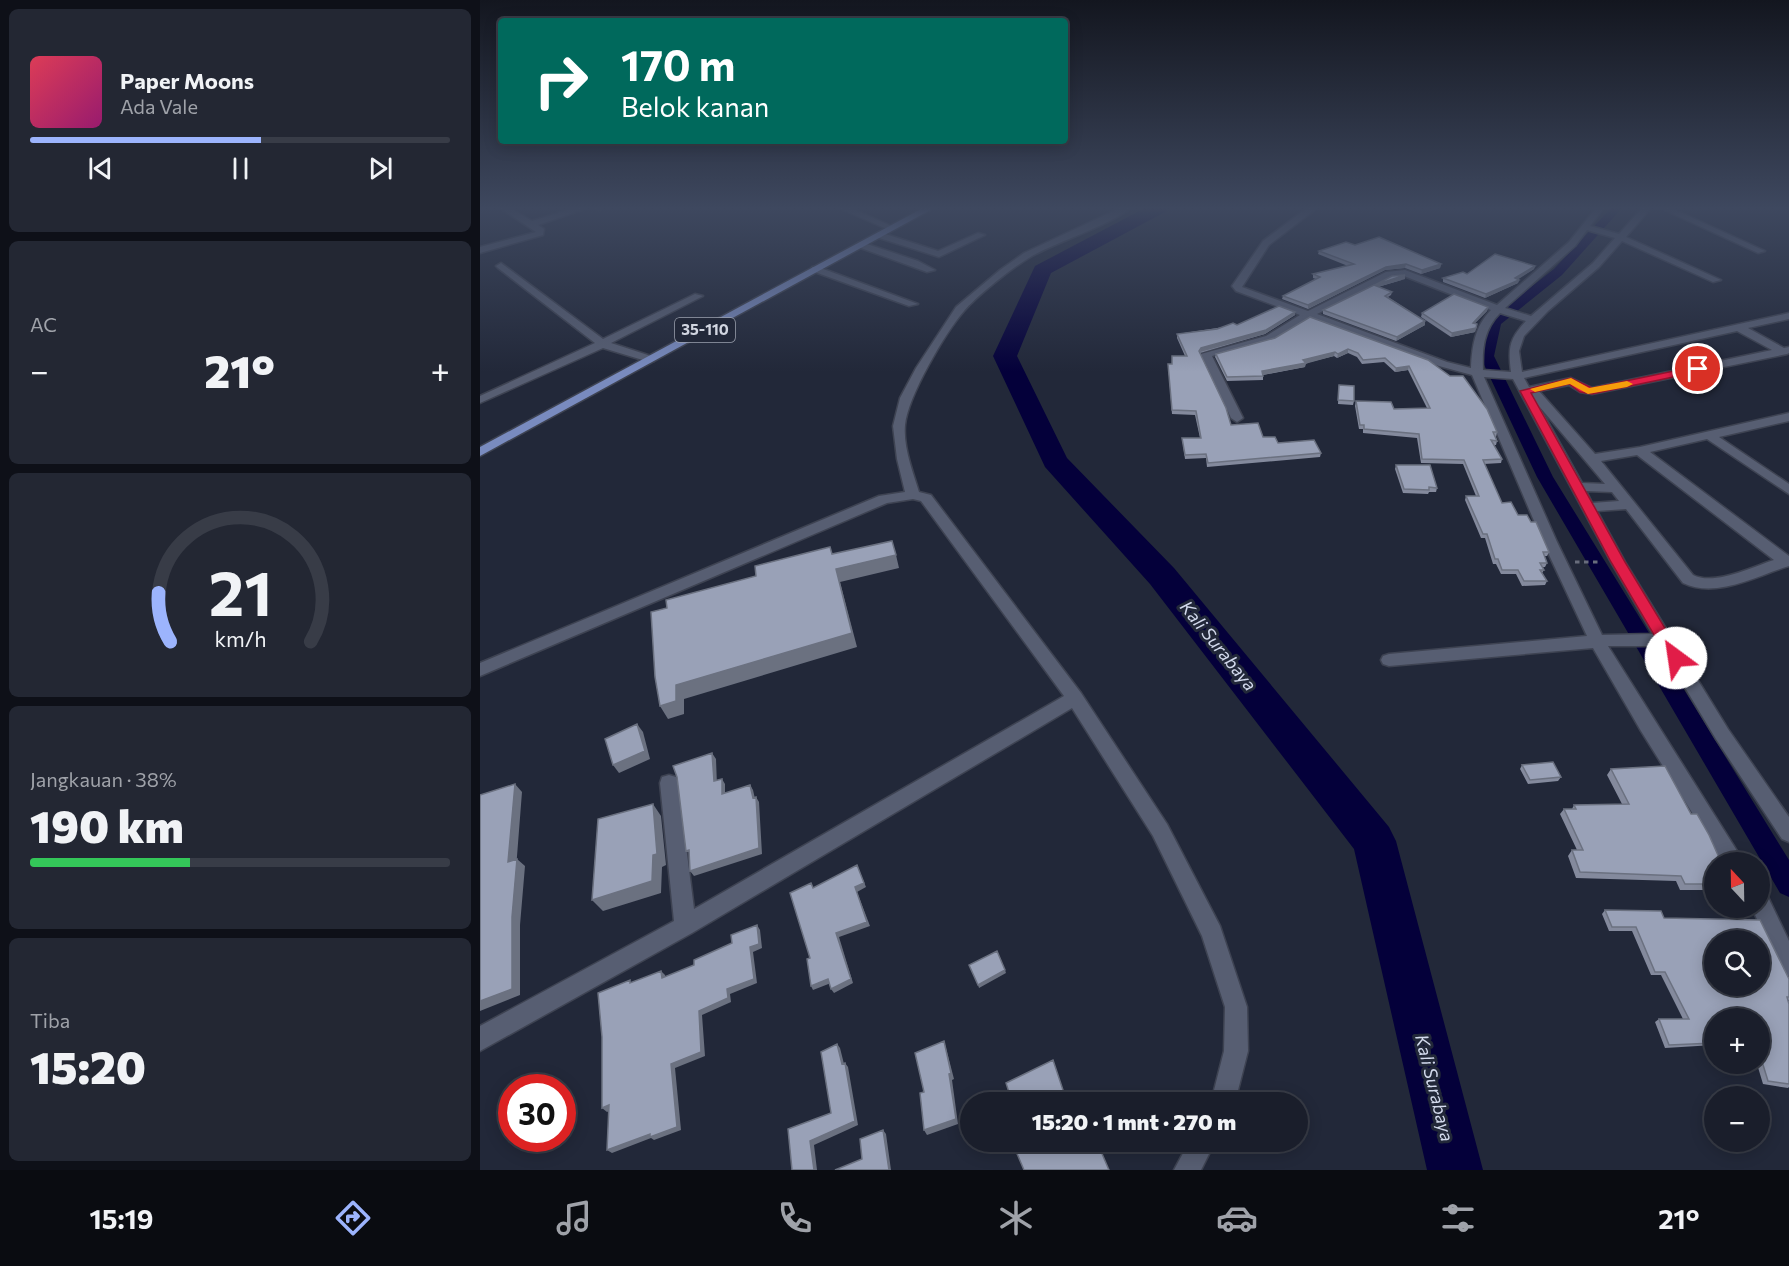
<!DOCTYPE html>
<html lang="id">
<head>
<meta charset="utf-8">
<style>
	body { margin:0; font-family:Commissioner,sans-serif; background:#232733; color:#f1f3f6; height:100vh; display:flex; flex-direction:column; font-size:22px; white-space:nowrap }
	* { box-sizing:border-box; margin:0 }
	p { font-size:20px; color:#9fa2a9 }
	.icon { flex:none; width:33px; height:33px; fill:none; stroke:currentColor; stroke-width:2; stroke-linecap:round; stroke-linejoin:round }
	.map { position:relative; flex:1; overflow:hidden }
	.side { display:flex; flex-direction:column; gap:9px; padding:9px; background:#0e1018; width:480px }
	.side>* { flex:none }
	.hud { position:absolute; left:18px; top:18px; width:570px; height:126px; border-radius:6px; box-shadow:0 3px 15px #0003,0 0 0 2px #383c47; background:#00695c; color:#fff; overflow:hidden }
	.needle { width:39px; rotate:338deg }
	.fabs { position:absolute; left:1224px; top:852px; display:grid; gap:12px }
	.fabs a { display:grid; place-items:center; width:66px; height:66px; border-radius:50%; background:#1a1e2b; box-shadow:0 3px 15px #0003,0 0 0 2px #383c47; font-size:30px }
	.speed { position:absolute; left:18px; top:1074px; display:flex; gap:12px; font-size:30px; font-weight:700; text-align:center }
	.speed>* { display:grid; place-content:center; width:78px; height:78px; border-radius:50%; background:#1a1e2b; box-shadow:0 3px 15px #0003,0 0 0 2px #383c47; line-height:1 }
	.speed .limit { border:9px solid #d22; background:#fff; color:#111 }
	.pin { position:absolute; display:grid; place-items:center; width:51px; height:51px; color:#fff; margin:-26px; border:3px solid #fff; border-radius:50%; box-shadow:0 2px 6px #0007 }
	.me { position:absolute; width:66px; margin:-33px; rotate:329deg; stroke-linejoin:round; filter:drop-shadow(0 0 4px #0008) }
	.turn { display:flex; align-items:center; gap:21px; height:126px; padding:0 24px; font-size:27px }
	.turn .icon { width:78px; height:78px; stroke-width:2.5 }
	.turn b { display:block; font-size:42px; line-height:51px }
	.big { font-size:45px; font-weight:800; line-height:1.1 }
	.side .widget { flex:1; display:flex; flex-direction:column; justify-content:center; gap:9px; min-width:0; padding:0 21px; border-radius:9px; background:#232733 }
	.side .dial { align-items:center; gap:0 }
	.dial svg { height:156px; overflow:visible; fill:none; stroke:#383c47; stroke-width:7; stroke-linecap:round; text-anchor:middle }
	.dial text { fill:#f1f3f6; stroke:none }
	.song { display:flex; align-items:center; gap:18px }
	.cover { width:72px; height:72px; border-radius:9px; background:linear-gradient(135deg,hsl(350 70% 55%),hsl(320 70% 35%)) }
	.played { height:6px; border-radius:3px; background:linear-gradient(90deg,#9cb4fd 55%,#383c47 55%) }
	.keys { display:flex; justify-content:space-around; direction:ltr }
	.heat { display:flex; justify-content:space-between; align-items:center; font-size:33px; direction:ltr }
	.charge { height:9px; border-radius:4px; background:linear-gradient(90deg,#34c759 38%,#383c47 0) }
	.trip { position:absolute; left:480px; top:1092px; width:348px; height:60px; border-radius:30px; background:#1a1e2b; box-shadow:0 3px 15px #0003,0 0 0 2px #383c47; font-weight:800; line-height:60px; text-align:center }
	.menu { display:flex; height:96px; justify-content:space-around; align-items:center; background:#0a0c11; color:#9fa2a9 }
	.menu .icon { width:42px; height:42px }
	.menu .selected { color:#9cb4fd }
	.menu b { font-size:27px; color:#f1f3f6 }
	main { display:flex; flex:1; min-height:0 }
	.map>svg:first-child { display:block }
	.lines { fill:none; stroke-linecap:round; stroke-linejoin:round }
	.canal { fill:#04003a; fill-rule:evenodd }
	.river { fill:#04003a; fill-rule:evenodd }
	.minor-casing { stroke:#3e4352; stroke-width:3 }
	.major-casing { stroke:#3e4352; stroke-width:3 }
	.path { stroke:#686d7c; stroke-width:3; stroke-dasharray:4.5 4.5; stroke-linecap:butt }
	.minor { fill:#575e72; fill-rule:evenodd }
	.major { fill:#798bbf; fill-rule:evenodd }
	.wall { fill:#848a9d }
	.shaded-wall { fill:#6b7180 }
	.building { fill:#99a1b7; stroke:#6b7180; stroke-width:1.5; fill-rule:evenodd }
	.route { fill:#e11d48; stroke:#92132f; stroke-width:1.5 }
	.slow { fill:#f59e0b }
	.labels { text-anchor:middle; stroke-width:6; stroke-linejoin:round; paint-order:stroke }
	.shield { fill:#222839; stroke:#9ca1ae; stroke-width:1.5 }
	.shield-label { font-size:15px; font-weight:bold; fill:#d1d5e0 }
	.water-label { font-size:18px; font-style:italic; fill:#d3daed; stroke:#222839 }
</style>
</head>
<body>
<main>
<section class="side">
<div class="widget">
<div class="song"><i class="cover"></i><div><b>Paper Moons</b><p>Ada Vale</p></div></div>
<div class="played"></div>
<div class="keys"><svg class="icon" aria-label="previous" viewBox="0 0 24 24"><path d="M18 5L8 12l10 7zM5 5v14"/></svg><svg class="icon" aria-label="pause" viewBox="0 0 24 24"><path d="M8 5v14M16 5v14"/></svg><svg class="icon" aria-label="next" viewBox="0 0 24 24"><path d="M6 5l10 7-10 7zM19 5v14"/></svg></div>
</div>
<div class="widget"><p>AC</p>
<div class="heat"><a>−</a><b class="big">21°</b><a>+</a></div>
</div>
<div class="widget dial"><svg viewBox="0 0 100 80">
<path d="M14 69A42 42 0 1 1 86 69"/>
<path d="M14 69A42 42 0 0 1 8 44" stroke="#9cb4fd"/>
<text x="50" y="56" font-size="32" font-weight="700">21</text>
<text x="50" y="72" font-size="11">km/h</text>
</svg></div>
<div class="widget"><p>Jangkauan · 38%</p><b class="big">190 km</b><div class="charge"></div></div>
<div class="widget"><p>Tiba</p><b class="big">15:20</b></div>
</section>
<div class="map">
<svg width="1309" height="1170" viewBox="0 0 1309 1170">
	<rect width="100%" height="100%" fill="#222839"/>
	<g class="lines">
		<!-- canal -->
		<path class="canal" d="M1131 208H1142L1082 275 1021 324 1014 356 1073 477 1309 860V897L1300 893 1057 477 1000 356 1010 319 1074 269Z"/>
		<!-- river -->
		<path class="river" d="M665 208H688L685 212 571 273 537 356 587 458 694 568 909 827 916 841 1003 1170H947L874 849 670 584 565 467 513 356 555 266Z"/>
		<defs>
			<path id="minor" d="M20 208H30L52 221 94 208H107L58 225 64 229 63 235 0 253V247L56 232Z
				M114 208H123L119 210Z
				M359 208H371L416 228 409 230Z
				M640 208H651C626 227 581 240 552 256 533 267 498 295 484 311 465 333 428 396 425 425 423 447 433 472 439 492L451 495 601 693 687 824 740 926 767 1007 768 1051 755 1102H731L744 1051 745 1007 722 936 673 836 592 708 212 933 0 1051V1026L194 921 180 783 182 777 189 775 196 777 198 783 214 909 584 696 441 501 433 499 407 503 0 676V663L399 496 425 492 417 459 413 426 420 398 436 368 476 307 520 270 544 253Z
				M827 208H837L789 245 762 287 828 311 906 272 925 270 1017 305 1089 242 1116 208H1124L1110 226 1139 234 1162 208H1171L1146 237 1241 280 1233 282 1142 241 1119 267 1068 311 1044 336 1039 351 1042 372 1309 313V319L1268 328 1304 348 1309 347V353L1307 354 1112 394 1100 392 1089 385 1059 391 1115 454 1160 447 1309 413V421L1239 437 1309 484V494L1227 439 1170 452 1309 556V566C1276 576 1236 599 1203 583L1146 509 1117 511 1145 562 1248 729 1309 817V842L1302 839 1236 739 1180 646H1128L1264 862H1243L1161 731 1113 648 909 666 903 664 901 660 903 656 909 654 1107 636 1063 542 992 375 959 366 829 318 794 340 732 356 763 418 757 422 751 418 721 354 786 336 820 315 756 291 752 286 783 241ZM1107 230 1135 238 1113 263 1051 316 1025 308 1095 246ZM924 276 1011 310C995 326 992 346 991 368L967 362 837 314 911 277ZM1020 313 1046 321C1029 339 1028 348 1031 372L1003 370C1002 348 1004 329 1020 313ZM1257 331 1292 350 1112 388 1091 378 1049 387 1044 378ZM1004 377 1033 379 1131 562 1173 634 1122 635 1077 542ZM1059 406 1125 484 1102 483ZM1157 455 1294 560C1272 567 1234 586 1213 575L1121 461ZM1106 491 1132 492 1139 501 1112 503Z
				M1180 208H1191L1285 251 1278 253Z
				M399 232 458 251 498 233 505 235 459 257 396 237 395 235Z
				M381 242 438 261 455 270 447 272 378 247V243Z
				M21 263 123 339 215 294 223 296 131 343 174 357V361H166L123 348 0 403V396L115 343 18 268 16 266Z
				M332 267H338L438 304 429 306 332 271Z
				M1280 892 1287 895 1309 941V976L1301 973 1272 908H1280Z
				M709 1142H735L721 1170H694Z"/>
			<path id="major" d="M443 208H454L0 456V447Z"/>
		</defs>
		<!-- minor casing -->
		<use href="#minor" class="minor-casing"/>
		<!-- major casing -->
		<use href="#major" class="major-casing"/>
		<!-- path -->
		<path class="path" d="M1095 562H1122"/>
		<!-- minor -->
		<use href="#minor" class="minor"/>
		<!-- major -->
		<use href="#major" class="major"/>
	</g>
	<!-- wall -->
	<path class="wall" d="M875 245 961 264 960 268 941 274 925 268 905 270 828 309 802 299 803 296 836 279 833 278V274L868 266 838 254 839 251Z
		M1055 266 1054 269 1037 279 1039 280 1038 283 1005 298 963 282V278L987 274Z
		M925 279 898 287 912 292 911 295 908 297 945 321V325L916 341 843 314V310L894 285Z
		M1008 307 1007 311 995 323 997 324 995 332 971 337 941 317 942 313Z
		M815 312V315L785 334 720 353 751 425 798 443 841 453 840 457 727 467 726 458 705 459 702 438H720L715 415 692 414 688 364H692L705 356 697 338V334L757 325Z
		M795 338 948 360 1017 432 1016 437 1017 441 1016 445H1014L1022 459 1021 463 1004 464 1022 503 1038 515 1069 552 1067 556H1064L1067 563 1065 567H1063L1064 570 1062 573 1067 581 1065 585 1042 586 1036 574H1021L1016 564H1013L1005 538H1001L985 500 986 496H996L983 464 941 463 937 438 883 433V429H879L875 406 876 401 914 409 947 408 928 370 915 372 904 362 882 364 877 357 868 353 857 358 854 356 826 363 825 367 783 375V380L747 381 735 357 736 354Z
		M859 385 874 401 873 405 858 404Z
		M916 465 957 488 956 492H949L948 494 923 493 915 469Z
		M1042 765 1081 777 1078 781 1048 784 1040 769Z
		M1131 769 1234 862V890H1200L1196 881 1096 878 1088 856 1092 850H1097L1080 814 1084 809H1092L1094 805 1142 804 1127 775Z
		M1125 910 1184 918 1309 979V1000H1308L1309 1004V1087L1308 1088 1283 1084 1277 1064H1280V1018H1234V1045L1185 1048 1175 1022 1179 1019H1203L1181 975H1171L1152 931H1129L1122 914Z"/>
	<!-- shaded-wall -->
	<path class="shaded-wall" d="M926 264 925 268 905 270 828 309V305L906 267Z
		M961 264 960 268 941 274 942 270Z
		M1055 266 1054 269 1034 282 1035 278Z
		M925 275V279L894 288 895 285Z
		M1039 280 1038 283 1005 298 1006 294Z
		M1008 307 1007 311 992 326 993 323Z
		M815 312V315L785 334 720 352 719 355 721 348Z
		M945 321V325L916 341 917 337Z
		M996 328 995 332 971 337 972 333Z
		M868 349V353L857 358 858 354Z
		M855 352 854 356 825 364V367L782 375V371Z
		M929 366 928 370 915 372 916 368Z
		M416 555 419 568 360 582 377 647 204 699V714L188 719 180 706 196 685 356 569Z
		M157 724 163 732 170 759 139 773 133 765Z
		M232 753 236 759 237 786 234 781Z
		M242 779 245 784V800L242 794Z
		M35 784 42 792 36 869 28 862Z
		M270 785 273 790 276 803 273 798Z
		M276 797 279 802 282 854 214 876 210 871Z
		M173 804 181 816 186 865 182 867 181 893 123 911 112 900Z
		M37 859 45 866 40 925V995L0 1011V1001L32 917Z
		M377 865 386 887 377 892 390 926 359 937 373 983 354 993 351 989 356 933 375 887Z
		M277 925 280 930 282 948 273 952 277 983 250 994 251 1002 222 1015 225 1056 195 1068 201 1130 174 1140 171 1138 132 1153 127 1150 191 1064 219 1011 247 989 270 947Z
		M525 970 526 973 499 988 498 985Z
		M181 971 185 975 186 982 182 978Z
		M348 979 351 983 333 990 331 986Z
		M464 1041 466 1048 474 1079 472 1080 478 1124 447 1135 444 1130 469 1074Z
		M357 1044 360 1048 365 1068 362 1064Z
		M365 1063 368 1067 378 1125 334 1145 337 1170H334L330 1141 375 1121Z
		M584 1093 585 1098 581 1100 580 1095Z
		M129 1105 134 1109 127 1112 122 1108Z
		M403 1130 406 1134 411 1170H409Z"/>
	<!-- building -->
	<path class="building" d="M899 237 961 264 942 270 926 264 906 267 828 305 803 296 840 277 833 274 874 264 839 251 866 242 875 245Z
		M1015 254 1055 266 1035 278 1039 280 1006 294 963 278 983 272 987 274Z
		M925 275 895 285 912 276Z
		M894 285 912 292 905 296 945 321 917 337 843 310Z
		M974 294 1008 307 993 323 997 324 996 328 972 333 942 313Z
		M799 306 815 312 786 330 721 348 719 351 746 408 751 425 778 423 783 437H795L798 443 834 440 841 453 728 463 726 454 705 455 702 438H721L716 411 692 410 688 364H692V356H707L697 334 737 329 753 323 757 325Z
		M830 317 948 360 970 376H983L1007 409 1017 432H1013L1017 441 1011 440 1022 459 1003 460 1022 503 1031 502 1038 515H1047L1051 522H1056L1069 552H1063L1067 563H1060L1064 570H1060L1067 581H1044L1038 570H1022L1018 559H1015L1007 534H1003L986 496H999L984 460 942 459 939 434 884 429V425H880L876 401 911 402 914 409 950 408 929 366 916 368 905 358 883 360 878 353 868 349 858 354 855 352 823 360 826 363 782 371 783 376 747 377 736 354 795 338Z
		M859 385 874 386V401L858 400Z
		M916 465H950L957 488 949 487V490L924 489Z
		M412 541 416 555 356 569 372 633 196 685V701L180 706 175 677 171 612 187 608 186 600 276 576 275 566 350 547 352 554Z
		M157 724 165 751 133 765 125 739Z
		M232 753 234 781 242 779V794L270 785 273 798 276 797 279 848 210 871 209 850 206 851 197 777 193 766Z
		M1073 762 1081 777 1050 780 1042 765Z
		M1185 766 1211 814H1217L1229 835 1241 862H1234V884H1205L1201 876 1100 872 1092 850H1103L1084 809H1096L1094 805 1149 804 1131 769Z
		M35 784 28 862 37 859 32 917V989L0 1001V795Z
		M173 804 177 854 173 855 172 881 112 900 118 819Z
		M377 865 384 883 375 887 387 922 356 933 371 979 351 989 348 979 331 986 327 959 330 958 310 893 331 883 333 888Z
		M1125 910 1181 911 1184 918 1280 920 1309 979V997H1307L1309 1004V1084L1288 1081 1280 1055V1018H1234V1043L1189 1045 1179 1019H1209L1185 972H1175L1156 927H1132ZM1234 940H1280V986H1234Z
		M277 925 279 944 270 947 274 979 247 989 248 998 219 1011 221 1052 191 1064 197 1127 170 1137V1134L127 1150 129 1105 122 1108V1037L118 993 150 980V983L181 971 182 978 214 965V960L252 943 251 935Z
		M517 951 525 970 498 985 489 965Z
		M464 1041 471 1073 469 1074 476 1119 444 1130 440 1093 444 1092 435 1053Z
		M357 1044 362 1064 365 1063 375 1121 330 1141 334 1170H312L308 1129 351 1113 341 1052Z
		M573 1060 584 1093 580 1095 583 1102H532L526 1083Z
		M403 1130 409 1170H355L382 1159 380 1139Z
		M532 1142H600L603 1149 615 1142H617L629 1170H544Z"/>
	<!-- sky -->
	<linearGradient id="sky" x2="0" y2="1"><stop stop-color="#13161f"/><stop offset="0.56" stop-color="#3e485f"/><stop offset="1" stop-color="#3e485f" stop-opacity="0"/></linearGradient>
	<rect width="1309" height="372" fill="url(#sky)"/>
	<!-- route -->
	<path class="route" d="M1218 366 1223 369 1222 371 1112 394 1100 392 1089 384 1051 393 1145 562 1203 658 1201 662H1190L1131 562 1040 391 1091 378 1112 388Z"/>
	<!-- slow -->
	<path class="slow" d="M1091 378 1109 388 1147 381 1153 384 1147 387 1108 394 1090 384 1055 392 1050 389Z"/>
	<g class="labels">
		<!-- shield labels -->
		<rect class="shield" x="195" y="318" width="60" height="24" rx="4.5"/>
		<g class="shield-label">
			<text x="225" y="335">35-110</text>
		</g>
		<!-- water labels -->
		<g class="water-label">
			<text transform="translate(738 646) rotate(51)" y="6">Kali Surabaya</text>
			<text transform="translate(954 1088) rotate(76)" y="6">Kali Surabaya</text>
		</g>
	</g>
</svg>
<div class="fabs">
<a><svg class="needle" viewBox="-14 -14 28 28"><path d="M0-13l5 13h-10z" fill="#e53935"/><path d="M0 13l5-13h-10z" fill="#9fa2a9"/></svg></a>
<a><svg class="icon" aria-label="search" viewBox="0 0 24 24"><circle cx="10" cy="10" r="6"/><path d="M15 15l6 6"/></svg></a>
<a>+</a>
<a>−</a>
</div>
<div class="speed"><div class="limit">30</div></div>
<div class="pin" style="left:1218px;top:369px;background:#d93025"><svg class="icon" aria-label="arrive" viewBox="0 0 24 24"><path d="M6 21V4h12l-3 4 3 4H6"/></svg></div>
<svg class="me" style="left:1196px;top:658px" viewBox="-20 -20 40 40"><circle r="19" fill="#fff"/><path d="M0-13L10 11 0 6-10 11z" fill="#e11d48"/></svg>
<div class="trip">15:20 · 1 mnt · 270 m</div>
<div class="hud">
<div class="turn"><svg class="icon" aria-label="right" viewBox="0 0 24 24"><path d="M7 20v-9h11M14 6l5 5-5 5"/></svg><div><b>170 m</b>Belok kanan</div></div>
</div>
</div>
</main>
<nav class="menu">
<b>15:19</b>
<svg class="icon selected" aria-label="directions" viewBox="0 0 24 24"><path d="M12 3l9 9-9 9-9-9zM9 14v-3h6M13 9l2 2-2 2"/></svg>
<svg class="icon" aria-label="music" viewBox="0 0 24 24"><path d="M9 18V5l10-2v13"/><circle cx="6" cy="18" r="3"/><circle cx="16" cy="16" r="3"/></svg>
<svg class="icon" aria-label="phone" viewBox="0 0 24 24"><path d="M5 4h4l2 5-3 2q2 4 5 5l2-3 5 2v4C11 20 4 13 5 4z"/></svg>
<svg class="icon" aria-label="climate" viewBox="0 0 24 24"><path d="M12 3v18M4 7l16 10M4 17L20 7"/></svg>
<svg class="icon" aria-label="car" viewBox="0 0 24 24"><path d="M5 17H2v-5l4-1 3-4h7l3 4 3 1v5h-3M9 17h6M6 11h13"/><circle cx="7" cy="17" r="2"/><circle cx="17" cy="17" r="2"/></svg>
<svg class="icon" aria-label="filters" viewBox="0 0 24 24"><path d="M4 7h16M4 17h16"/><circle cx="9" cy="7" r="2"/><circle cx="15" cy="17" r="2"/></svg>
<b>21°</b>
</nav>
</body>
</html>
